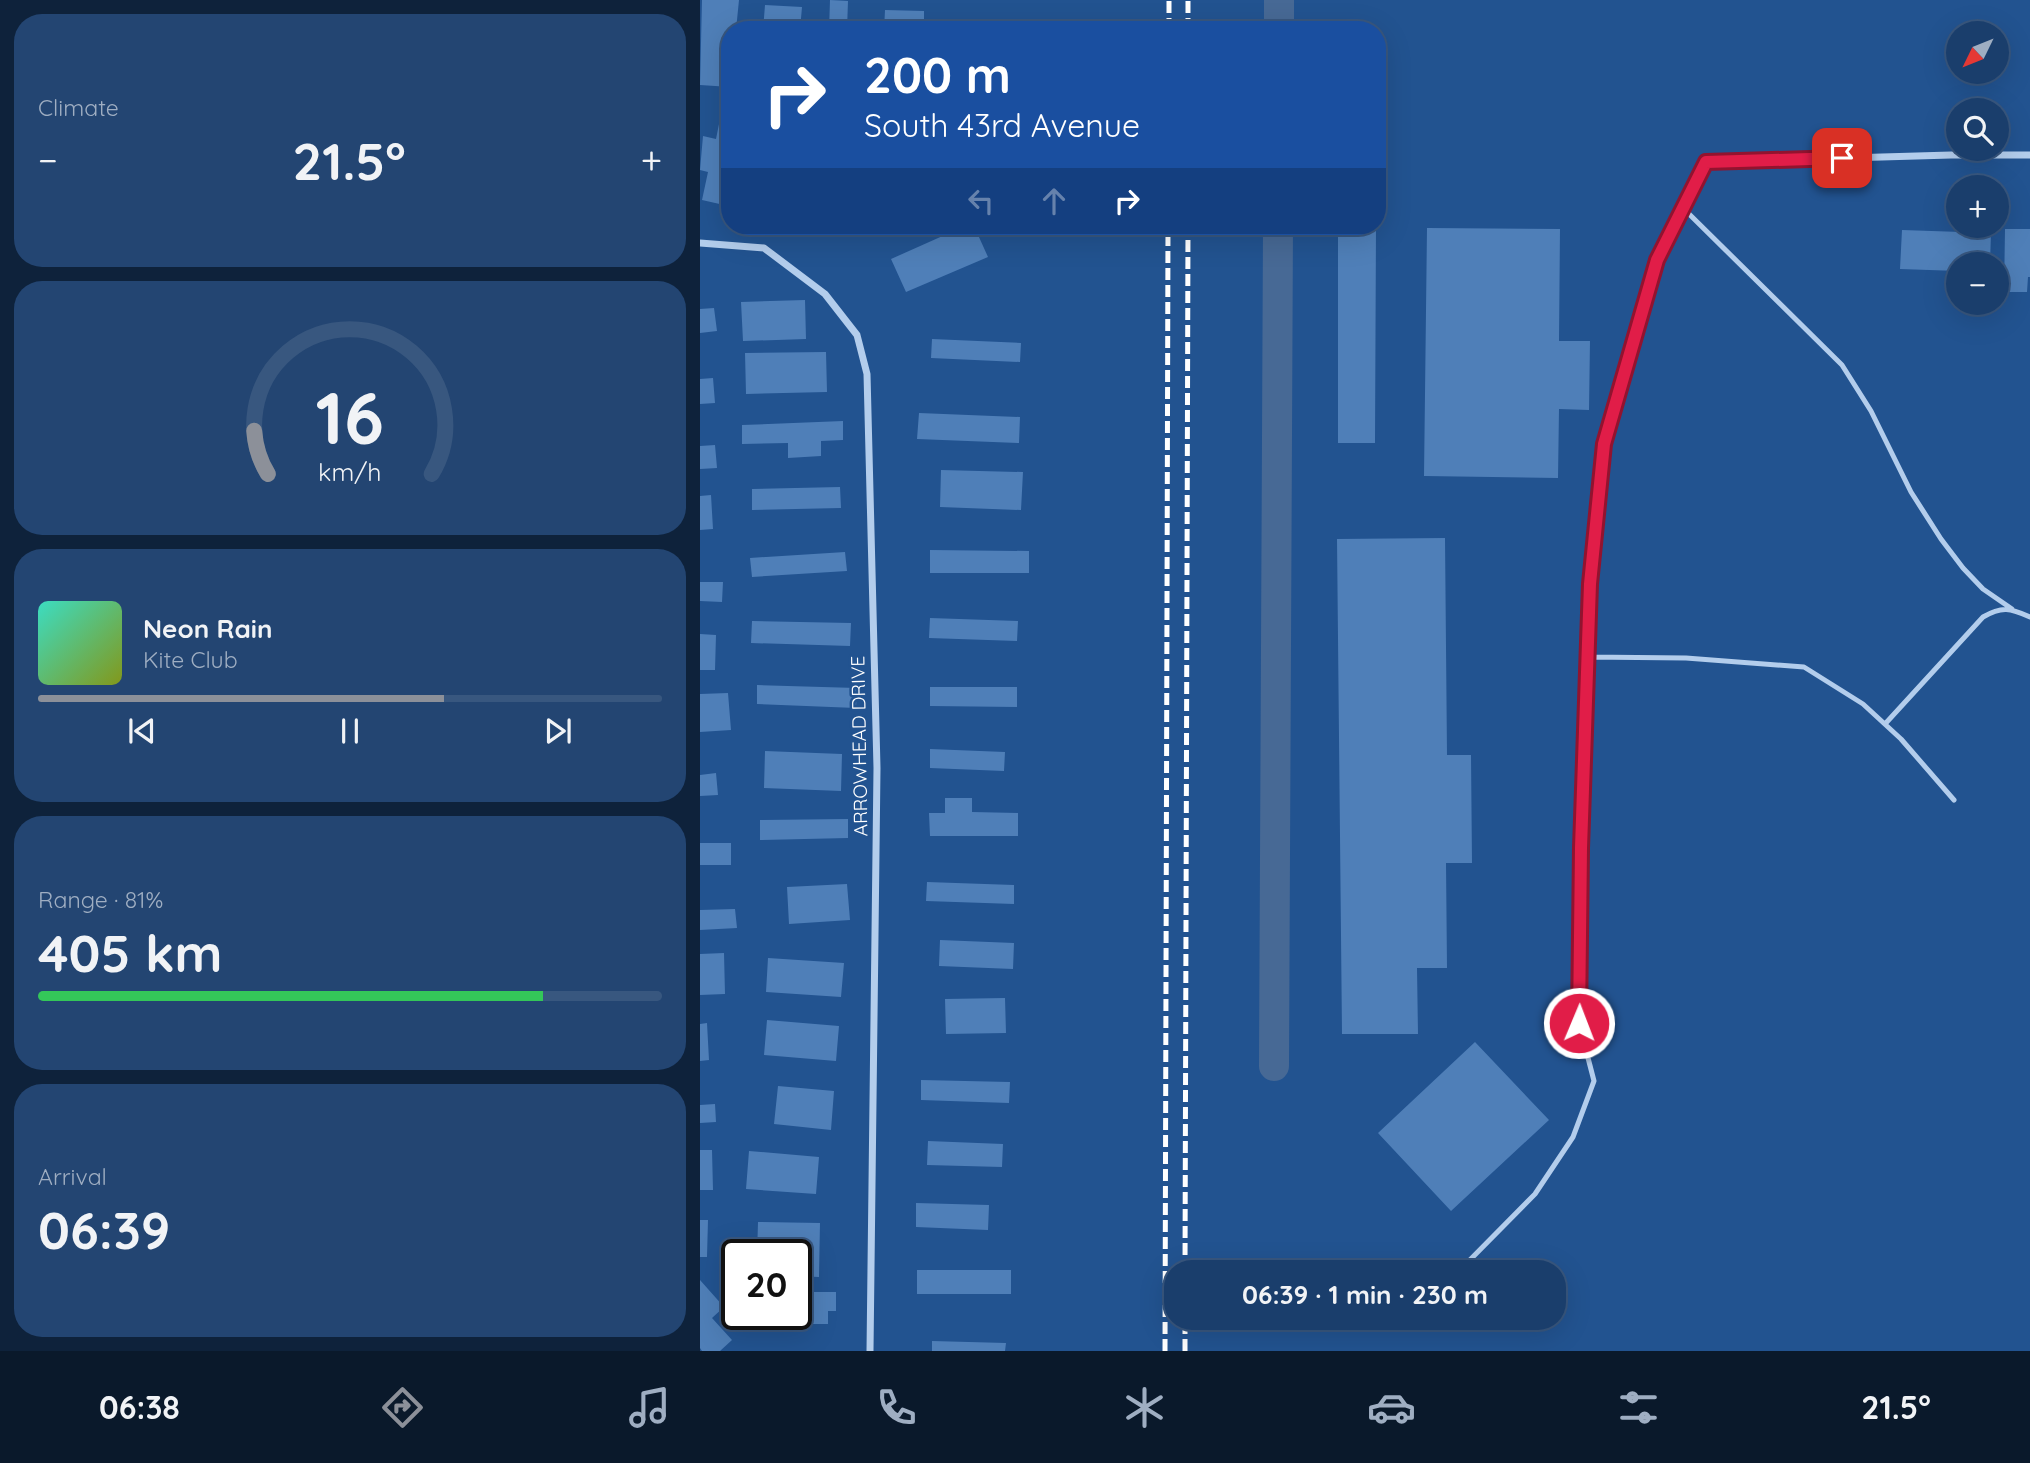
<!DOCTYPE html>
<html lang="en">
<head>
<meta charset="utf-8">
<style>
	body { margin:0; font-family:Quicksand,sans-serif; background:#234572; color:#f1f3f6; height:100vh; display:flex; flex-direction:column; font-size:26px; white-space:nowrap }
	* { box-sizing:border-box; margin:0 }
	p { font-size:23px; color:#9faec2 }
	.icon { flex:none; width:38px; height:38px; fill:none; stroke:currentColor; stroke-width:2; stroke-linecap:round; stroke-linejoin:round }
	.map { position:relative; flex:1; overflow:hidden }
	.details { display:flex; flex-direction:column; gap:14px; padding:14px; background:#0e223b; width:700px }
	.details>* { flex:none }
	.top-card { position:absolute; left:21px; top:21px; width:665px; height:214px; border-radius:28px; box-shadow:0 7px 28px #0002,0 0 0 2px #38577f; background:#1a4fa0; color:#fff; overflow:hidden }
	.needle { width:46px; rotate:227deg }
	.fabs { position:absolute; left:1246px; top:21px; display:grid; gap:14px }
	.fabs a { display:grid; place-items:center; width:63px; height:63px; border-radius:50%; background:#1a3e6c; box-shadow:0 7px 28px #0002,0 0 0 2px #38577f; font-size:35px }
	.speed { position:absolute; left:21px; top:1239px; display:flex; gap:14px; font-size:35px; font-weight:700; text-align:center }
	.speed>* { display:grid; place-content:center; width:91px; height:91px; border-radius:50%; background:#1a3e6c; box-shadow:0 7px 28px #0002,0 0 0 2px #38577f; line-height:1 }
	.speed .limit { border:4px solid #111; border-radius:10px; background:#fff; color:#111 }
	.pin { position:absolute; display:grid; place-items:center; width:60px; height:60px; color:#fff; margin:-30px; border-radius:14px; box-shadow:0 4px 10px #0006 }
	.me { position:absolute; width:77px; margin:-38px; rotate:1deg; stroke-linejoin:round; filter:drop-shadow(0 0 5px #0008) }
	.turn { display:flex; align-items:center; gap:24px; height:147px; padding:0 28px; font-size:32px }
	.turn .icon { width:91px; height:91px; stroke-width:2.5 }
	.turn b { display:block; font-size:49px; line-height:60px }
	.lanes { display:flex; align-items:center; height:66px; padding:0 28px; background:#0003; justify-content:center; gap:35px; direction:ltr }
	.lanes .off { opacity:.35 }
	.big { font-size:52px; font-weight:800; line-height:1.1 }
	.details .tile { flex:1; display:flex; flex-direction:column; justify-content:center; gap:10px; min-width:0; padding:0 24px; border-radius:28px; background:#234572 }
	.details .dial { align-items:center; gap:0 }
	.dial svg { height:182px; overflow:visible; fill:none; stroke:#38577f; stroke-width:7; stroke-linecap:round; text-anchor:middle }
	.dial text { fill:#f1f3f6; stroke:none }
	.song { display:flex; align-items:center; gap:21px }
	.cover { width:84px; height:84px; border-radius:10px; background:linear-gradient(135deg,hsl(170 70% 55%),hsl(70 70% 35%)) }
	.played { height:7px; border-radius:4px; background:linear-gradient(90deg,#8c9099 65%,#38577f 65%) }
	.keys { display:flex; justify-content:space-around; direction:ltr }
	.heat { display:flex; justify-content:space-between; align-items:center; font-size:38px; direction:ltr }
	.charge { height:10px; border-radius:5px; background:linear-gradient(90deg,#34c759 81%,#38577f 0) }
	.trip { position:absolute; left:464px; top:1260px; width:402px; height:70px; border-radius:28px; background:#1a3e6c; box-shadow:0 7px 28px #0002,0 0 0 2px #38577f; font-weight:800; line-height:70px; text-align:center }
	.menu { display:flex; height:112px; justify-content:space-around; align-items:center; background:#0a192b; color:#9faec2 }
	.menu .icon { width:49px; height:49px }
	.menu .on { color:#8c9099 }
	.menu b { font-size:32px; color:#f1f3f6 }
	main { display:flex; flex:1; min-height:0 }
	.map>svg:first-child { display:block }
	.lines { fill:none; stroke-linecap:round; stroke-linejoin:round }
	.canal { stroke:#476995; stroke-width:30 }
	.building { fill:#4f7fb8 }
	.lane { stroke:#b3cdec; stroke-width:5 }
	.street { stroke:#b3cdec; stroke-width:7 }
	.rail { stroke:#fff; stroke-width:5; stroke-dasharray:12 5; stroke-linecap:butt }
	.route-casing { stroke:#92132f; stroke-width:18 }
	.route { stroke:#e11d48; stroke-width:12 }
	.labels { text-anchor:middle; stroke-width:5; stroke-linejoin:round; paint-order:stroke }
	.street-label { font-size:19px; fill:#fff; stroke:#225390 }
</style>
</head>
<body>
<main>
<section class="details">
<div class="tile"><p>Climate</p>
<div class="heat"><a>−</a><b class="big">21.5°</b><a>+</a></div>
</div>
<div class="tile dial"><svg viewBox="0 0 100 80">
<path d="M14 69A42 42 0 1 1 86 69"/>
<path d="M14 69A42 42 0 0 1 8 50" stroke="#8c9099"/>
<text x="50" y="56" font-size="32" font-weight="700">16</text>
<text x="50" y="72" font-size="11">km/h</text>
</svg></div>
<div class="tile">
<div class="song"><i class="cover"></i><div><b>Neon Rain</b><p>Kite Club</p></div></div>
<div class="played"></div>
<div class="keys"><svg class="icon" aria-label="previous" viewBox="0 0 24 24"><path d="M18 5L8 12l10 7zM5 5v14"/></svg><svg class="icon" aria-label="pause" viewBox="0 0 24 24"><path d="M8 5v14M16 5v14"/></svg><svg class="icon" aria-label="next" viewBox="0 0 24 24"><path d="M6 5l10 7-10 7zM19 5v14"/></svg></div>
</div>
<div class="tile"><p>Range · 81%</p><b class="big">405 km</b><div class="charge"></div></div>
<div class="tile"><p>Arrival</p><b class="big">06:39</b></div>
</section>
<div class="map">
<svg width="1330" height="1351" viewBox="0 0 1330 1351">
	<rect width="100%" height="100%" fill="#225390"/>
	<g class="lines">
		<!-- canal -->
		<path class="canal" d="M579 30V0
			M574 1066 578 226"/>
	</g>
	<!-- building -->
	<path class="building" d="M2 0H39L36 30H30V87L0 85Z
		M130 0 148 1 147 30H129Z
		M65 5 102 7 100 30H63Z
		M185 10 224 11V30H184Z
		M252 21H289V30H252Z
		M21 114 30 116V178L24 205 2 200 8 172 0 170 3 136 16 139Z
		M142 226H156L152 232Z
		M265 226H274L288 257 206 292 191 259Z
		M638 226H676L675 443H638Z
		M727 228 860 229 859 341H890L889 410 859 409 858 478 724 476Z
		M1305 229H1330V277H1328L1327 292H1304Z
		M1202 230 1291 233 1290 264H1258V271L1200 269Z
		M105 300 106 339 43 341 41 302Z
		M14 308 17 331 0 333V309Z
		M232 339 321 343 320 362 231 358Z
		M126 352 127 392 46 394 45 353Z
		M13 378 15 403 0 404V379Z
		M219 413 320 417 319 443 217 439Z
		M143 421V440L121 441V456L88 458V443L42 444V425Z
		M15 445 17 468 0 469V446Z
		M241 470 323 472 321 510 240 507Z
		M140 487 141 508 52 510V489Z
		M11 495 13 529 0 530V496Z
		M745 538 747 755H771L772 863H746L747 968H717L718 1034H642L637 539Z
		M230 550 329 551V573H230Z
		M145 552 147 571 52 577 50 558Z
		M0 582H23L22 602 0 601Z
		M230 618 318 621 317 641 229 638Z
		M52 621 151 623 150 646 51 643Z
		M0 634 16 635 15 670H0Z
		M57 685 157 688 156 708 57 704Z
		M230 687H317V707L230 706Z
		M28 693 31 730 0 732V694Z
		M230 749 305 752 304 771 230 768Z
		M65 751 142 754 141 791 64 788Z
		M16 773 18 795 0 796V775Z
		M245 798H272V812L318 813V836H230L229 813H245Z
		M148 819V838L60 840V820Z
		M0 843H31V865H0Z
		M227 882 314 885V904L226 901Z
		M147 884 150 920 89 924 87 887Z
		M35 909 37 928 0 930V910Z
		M240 940 314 943 313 969 239 966Z
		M24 953 25 994 0 995V954Z
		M68 958 144 963 141 997 66 992Z
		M305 998 306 1033 246 1034 245 999Z
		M67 1020 139 1026 136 1061 64 1055Z
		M7 1023 9 1060 0 1061V1024Z
		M775 1042 849 1120 751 1211 678 1133Z
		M221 1080 310 1082 309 1103 221 1100Z
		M78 1086 134 1091 131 1130 74 1124Z
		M15 1104 16 1122 0 1123V1105Z
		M228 1141 303 1144 302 1167 227 1165Z
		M0 1150H12L13 1190H0Z
		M49 1151 119 1157 116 1194 46 1189Z
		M216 1203 289 1205 288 1230 216 1227Z
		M0 1220H8L7 1257H0Z
		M58 1222 120 1223 119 1277 96 1276V1255H57Z
		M217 1270H311V1294H217Z
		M0 1280 24 1307 12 1318 32 1340 20 1351H2L0 1348Z
		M96 1292H136V1311H128V1324H91V1314H96Z
		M232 1341 306 1343 305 1351H232Z"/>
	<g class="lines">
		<!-- lane -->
		<path class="lane" d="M983 208 1142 365 1171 411 1211 492 1241 539 1263 568 1283 589 1312 609
			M888 657 986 658 1104 667 1163 704 1201 739 1254 800
			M1185 724 1283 617C1302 606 1310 608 1330 617
			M758 1272 835 1194 873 1137 894 1081 879 1023 881 848 890 584 904 444 957 260 1006 162"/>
		<!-- street -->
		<path class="street" d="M1006 162 1251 155H1330
			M0 243 64 248 125 294 157 335 167 374 177 768 170 1351"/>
		<!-- rail -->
		<path class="rail" d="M469 30V0
			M488 30V0
			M485 1272 488 226
			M465 1351 468 226
			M485 1351V1318"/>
	</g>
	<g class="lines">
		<defs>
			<path id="route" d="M879 1023 881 848 890 584 904 444 957 260 1006 162 1142 158"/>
		</defs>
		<!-- route casing -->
		<use href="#route" class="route-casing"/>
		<!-- route -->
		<use href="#route" class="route"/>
	</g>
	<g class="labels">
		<!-- street labels -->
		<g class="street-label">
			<text transform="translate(159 746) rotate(-91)" y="7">ARROWHEAD DRIVE</text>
		</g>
	</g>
</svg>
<div class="fabs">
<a><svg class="needle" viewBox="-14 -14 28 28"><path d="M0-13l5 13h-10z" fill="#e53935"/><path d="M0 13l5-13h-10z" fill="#9faec2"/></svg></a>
<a><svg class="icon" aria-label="search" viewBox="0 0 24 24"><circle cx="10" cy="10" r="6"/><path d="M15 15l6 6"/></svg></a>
<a>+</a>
<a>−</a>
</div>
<div class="speed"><div class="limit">20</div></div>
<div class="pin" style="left:1142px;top:158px;background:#d93025"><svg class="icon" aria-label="arrive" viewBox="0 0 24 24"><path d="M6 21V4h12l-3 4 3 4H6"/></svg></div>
<svg class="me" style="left:879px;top:1023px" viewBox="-20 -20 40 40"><circle r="17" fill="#e11d48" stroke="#fff" stroke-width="3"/><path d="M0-11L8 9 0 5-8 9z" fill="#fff"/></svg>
<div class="trip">06:39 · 1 min · 230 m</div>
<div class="top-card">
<div class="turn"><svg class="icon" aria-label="right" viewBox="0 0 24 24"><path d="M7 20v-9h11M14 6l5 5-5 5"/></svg><div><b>200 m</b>South 43rd Avenue</div></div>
<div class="lanes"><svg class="icon off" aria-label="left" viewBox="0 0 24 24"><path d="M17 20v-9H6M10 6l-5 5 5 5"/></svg><svg class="icon off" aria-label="ahead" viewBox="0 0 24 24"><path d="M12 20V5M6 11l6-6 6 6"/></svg><svg class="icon" aria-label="right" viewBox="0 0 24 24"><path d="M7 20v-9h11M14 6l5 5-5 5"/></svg></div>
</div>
</div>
</main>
<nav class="menu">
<b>06:38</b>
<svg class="icon on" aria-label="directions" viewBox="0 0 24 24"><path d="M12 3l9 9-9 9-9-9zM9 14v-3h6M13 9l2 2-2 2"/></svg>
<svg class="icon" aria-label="music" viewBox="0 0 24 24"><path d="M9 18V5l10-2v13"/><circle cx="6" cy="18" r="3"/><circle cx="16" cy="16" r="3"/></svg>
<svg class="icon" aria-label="phone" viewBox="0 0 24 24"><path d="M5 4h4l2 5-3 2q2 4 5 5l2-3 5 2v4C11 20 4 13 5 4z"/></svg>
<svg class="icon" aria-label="climate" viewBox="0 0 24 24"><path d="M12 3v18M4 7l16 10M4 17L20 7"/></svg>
<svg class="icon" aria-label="car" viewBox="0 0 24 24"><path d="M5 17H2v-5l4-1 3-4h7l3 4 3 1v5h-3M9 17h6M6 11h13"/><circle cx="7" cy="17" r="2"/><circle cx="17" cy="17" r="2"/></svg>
<svg class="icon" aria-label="filters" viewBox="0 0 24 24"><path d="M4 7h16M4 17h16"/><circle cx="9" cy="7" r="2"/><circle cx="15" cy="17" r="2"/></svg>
<b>21.5°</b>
</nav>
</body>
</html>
